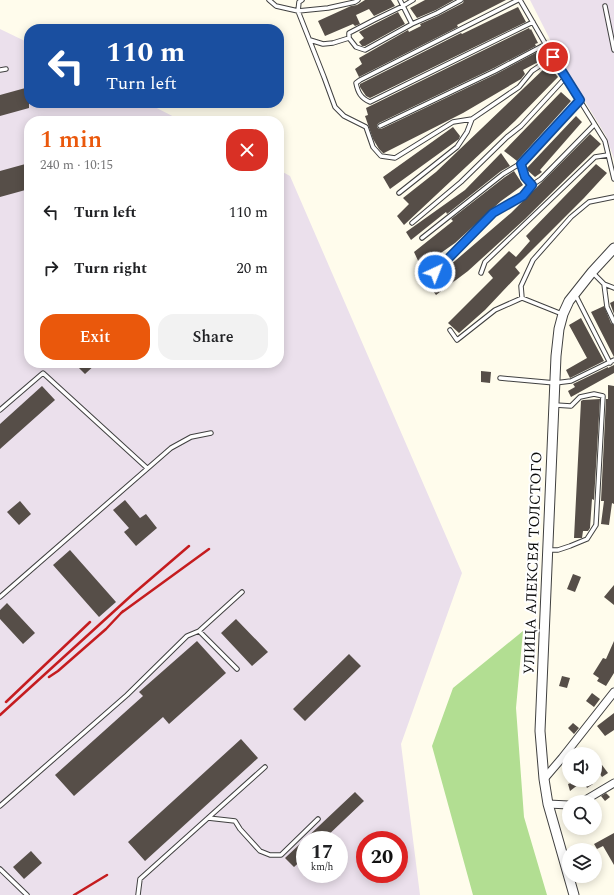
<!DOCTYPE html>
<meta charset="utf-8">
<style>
body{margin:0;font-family:Spectral,serif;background:#f2f2f2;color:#202124;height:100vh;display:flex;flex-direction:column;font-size:15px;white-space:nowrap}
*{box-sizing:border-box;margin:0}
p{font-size:13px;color:#757577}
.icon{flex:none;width:22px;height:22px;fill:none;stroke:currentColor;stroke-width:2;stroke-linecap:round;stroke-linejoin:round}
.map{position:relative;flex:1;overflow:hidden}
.details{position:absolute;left:24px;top:116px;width:260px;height:252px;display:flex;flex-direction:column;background:#fff;border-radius:16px;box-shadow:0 2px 10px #0003}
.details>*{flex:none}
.top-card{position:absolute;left:24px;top:24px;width:260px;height:84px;border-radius:16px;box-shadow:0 2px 10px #0003;background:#1a4fa0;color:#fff;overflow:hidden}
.fabs{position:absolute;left:562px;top:747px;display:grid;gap:8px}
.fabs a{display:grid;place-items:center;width:40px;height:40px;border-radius:50%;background:#fff;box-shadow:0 2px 10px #0003;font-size:20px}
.speed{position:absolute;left:296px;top:831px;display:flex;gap:8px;font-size:20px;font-weight:700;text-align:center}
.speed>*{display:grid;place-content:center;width:52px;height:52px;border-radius:50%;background:#fff;box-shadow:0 2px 10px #0003;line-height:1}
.speed small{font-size:10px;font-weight:400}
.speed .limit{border:6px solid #d22;background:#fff;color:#111}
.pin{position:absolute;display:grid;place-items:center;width:34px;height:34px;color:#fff;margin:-17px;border:2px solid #fff;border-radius:50%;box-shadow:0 1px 4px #0007}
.me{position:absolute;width:44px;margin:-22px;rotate:43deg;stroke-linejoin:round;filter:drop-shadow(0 0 3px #0008)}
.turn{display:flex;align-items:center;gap:14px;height:84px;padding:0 16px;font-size:18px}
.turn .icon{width:52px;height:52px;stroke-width:2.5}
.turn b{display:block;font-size:28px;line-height:34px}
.round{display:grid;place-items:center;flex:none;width:42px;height:42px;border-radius:16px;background:#f2f2f2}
.overview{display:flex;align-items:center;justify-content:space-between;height:68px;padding:0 16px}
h1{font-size:24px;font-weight:600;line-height:30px;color:#ea580c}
.button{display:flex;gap:8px;margin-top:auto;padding:8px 16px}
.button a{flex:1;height:46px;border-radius:16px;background:#ea580c;color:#fff;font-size:16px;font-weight:600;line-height:46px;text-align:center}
.button a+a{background:#f2f2f2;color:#202124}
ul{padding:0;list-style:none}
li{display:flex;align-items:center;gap:12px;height:56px;padding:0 16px}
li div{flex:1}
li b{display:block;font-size:15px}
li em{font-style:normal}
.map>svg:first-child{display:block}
</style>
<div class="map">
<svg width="614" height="895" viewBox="0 0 614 895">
<rect width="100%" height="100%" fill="#fffcec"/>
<path fill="#ebe0ec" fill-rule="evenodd" d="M530,0H614V159L606,136L564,67Z
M0,29L29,43V103H147L182,121H29V363H279V170L290,176L462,573L401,744L420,895H0ZM305,840H339V874H305ZM365,840H399V874H365Z"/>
<path fill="#b2de92" d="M523,631L516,708L524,817L547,895H473L432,746L453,688Z"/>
<path fill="#564e48" d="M365,0H391L395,6L374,16L369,9L356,15L360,24L355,26L353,24L325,36L318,21L351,6L357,5Z
M425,0H454L436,10L417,18L410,8Z
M464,0H506L457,25L458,27L359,77L355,69L362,64L359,58L408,30L409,32L421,26L420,24L438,16L463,3Z
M518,7L526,22L370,98L366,96L360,87V84L362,83L461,33L462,34Z
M398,12L405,24L365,46H362L359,42L364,38L359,32Z
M529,28L530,30L531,29L538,43L535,44L536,46L494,68L379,123L377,125V127L379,129H381L496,74L539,51L544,59L523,70L525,74L521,79L463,113L384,153H383L379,149L373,139L365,116L368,115L366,108Z
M548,65L558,77L515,121L404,225L397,216L409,204L403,198L436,172Z
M29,87V108L0,116V95Z
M561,92L571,101L517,161L504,151Z
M576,116L582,122L540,170L542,172L535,177L526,169Z
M453,127L460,136L459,139L390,189L383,177Z
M590,134L601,144L525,219L468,271L436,295L428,284L511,213Z
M501,153L510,166L501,171L447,214L446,212L411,240L406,232L465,190Z
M29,163V189L0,197V171Z
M596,164L607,173L584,198L515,267L520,273L485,310L459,333L448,323L493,278L488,272L509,251L516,257L530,241L526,236Z
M514,171L523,185L501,201L455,243L421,267L414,252L453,221L451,219L505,177Z
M614,301V314L610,303Z
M604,306L611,323L614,325V357L591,312Z
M581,318L604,361L570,378L566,370L587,358L569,325Z
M74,363H97L85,374Z
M614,365V373L571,397L568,391L575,387L573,384L608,367V368Z
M481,371L491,372L490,383L481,382Z
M608,385L614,386V504L612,503L609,525L601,524L604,501H601L606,399H608Z
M42,386L55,400L0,449V424Z
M600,399L594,500L592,499L590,528L588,531H583L582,538H574L581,401L583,400Z
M125,500L140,518L146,514L157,528L136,546L124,532L129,528L113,510Z
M20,501L31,514L19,525L7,512Z
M70,550L116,602L99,617L53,565Z
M573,574L581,577L575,592L567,589Z
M614,585V605L604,597Z
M7,603L35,633L23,644L0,619V610Z
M236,619L268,652L252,666L221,633Z
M197,641L226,673L169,724L163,717L74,796L55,775L143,696L139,692Z
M614,641V673L606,686L597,681L599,678L593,674L603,658L606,659Z
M349,654L361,666L305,721L293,709Z
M562,676L570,678L567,688L559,686Z
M592,693L600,699L594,707L586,701Z
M614,713V730L605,736L597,726Z
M573,723L579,728L574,734L568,728Z
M241,739L258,758L145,861L128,842Z
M602,765L608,773L602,777L596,768Z
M579,780H590L593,784L587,788L583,781L570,791L568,784Z
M355,792L364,801L323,840H305V857L294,867L285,858Z
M606,793L610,797L605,801L601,796Z
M614,833V865L603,846L597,849L594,844Z
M31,851L42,863L24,879L13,867Z"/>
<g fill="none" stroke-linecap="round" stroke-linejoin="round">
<defs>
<path id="service" d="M269,0L276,6L298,11L328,8L355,2L358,0
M302,0L299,2L298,11L324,77L335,107L344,116L366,127L373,147L381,156L395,158L453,122L472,119
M400,0L412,24L437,13L461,0
M518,0L360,80L356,83C358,93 361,98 370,102L533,22
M520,0L553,57L605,141L614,179
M605,6L614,50
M412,24L365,50L356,47L349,38V33L374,20L403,6L413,0
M310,40L323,44L333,43L349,38
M0,70L6,69
M380,126L495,71L546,44
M532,185L525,177L521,163L580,101
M399,193L457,147L467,132L472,119L519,87L532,71L553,57
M412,223L461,182L507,137L521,126L566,77
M422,238L503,174L521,163
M435,272L493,213L523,196L532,185L541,179L594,125
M592,272L604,284L607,307L614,322
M481,273L485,262L595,157L608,155
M604,284L614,288
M575,294L610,363
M522,298L521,286L533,260L571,217L589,202L614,197
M450,330L457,340L495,310L522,298L562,314
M500,378L555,383L571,381L614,360
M0,410L43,373L147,468
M548,550H558L570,546L587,539L596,525L603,396L594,394L580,397L571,406L555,405
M0,597L171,448L191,437L211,433
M199,631L242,592
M0,806L127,695L187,636L199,631L237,669
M208,818L265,767
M0,869L27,895
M138,895L140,879L208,818L235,821L240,829L260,851L270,855H281L318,819"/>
<path id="minor" d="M544,779L562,758L614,692
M582,802L614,783
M548,804L569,805"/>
<path id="tertiary" d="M574,895L548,804L544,779L540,731L556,356L559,329L563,314L569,301L592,272L614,248"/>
</defs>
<use href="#service" stroke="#404040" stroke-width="5.5"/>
<use href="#minor" stroke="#404040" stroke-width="9"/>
<use href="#tertiary" stroke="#404040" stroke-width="11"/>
<use href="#service" stroke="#fff" stroke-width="3.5"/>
<use href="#minor" stroke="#fff" stroke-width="7"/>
<use href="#tertiary" stroke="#fff" stroke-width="9"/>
<path stroke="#c51c1f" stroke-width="2.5" d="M121,613L209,549
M49,677L58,671L106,629L123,611
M6,702L90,622
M0,715L133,594L189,546
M74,895L107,875"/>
</g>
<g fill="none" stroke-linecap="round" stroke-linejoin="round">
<defs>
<path id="route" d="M435,272L493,213L523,196L532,185L525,177L521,164L580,100L553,57"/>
</defs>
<use href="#route" stroke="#114b97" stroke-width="10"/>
<use href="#route" stroke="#1a73e8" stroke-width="7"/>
</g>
<g text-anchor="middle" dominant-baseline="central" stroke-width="4" stroke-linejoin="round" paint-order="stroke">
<g font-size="15" fill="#0d0d0d" stroke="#fff">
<text transform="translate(533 563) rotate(-88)">УЛИЦА АЛЕКСЕЯ ТОЛСТОГО</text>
</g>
</g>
</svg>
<div class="fabs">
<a><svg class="icon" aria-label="sound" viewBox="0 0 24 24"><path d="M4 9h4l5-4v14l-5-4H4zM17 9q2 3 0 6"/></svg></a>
<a><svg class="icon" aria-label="search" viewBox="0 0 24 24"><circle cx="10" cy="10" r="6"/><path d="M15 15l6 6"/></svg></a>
<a><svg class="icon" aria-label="layers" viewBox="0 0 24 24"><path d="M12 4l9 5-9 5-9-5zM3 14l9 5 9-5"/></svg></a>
</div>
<div class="speed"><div>17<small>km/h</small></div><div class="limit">20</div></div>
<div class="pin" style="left:553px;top:57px;background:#d93025"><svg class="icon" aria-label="arrive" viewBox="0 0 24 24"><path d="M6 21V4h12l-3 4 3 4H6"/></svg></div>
<svg class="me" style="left:435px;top:272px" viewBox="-20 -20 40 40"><circle r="17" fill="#1a73e8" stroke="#fff" stroke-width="3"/><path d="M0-11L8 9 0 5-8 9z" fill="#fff"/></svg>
<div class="top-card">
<div class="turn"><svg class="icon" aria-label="left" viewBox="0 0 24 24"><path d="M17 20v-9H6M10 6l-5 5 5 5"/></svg><div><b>110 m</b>Turn left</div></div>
</div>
<section class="details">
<div class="overview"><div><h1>1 min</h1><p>240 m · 10:15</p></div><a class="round" style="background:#d93025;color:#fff"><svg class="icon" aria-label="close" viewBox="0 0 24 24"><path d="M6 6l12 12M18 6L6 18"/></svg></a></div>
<ul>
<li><svg class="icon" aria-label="left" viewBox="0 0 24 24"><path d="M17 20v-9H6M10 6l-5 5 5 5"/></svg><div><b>Turn left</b></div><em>110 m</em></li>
<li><svg class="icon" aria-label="right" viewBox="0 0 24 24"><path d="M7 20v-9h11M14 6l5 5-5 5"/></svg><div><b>Turn right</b></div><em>20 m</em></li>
</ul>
<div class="button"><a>Exit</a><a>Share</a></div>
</section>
</div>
